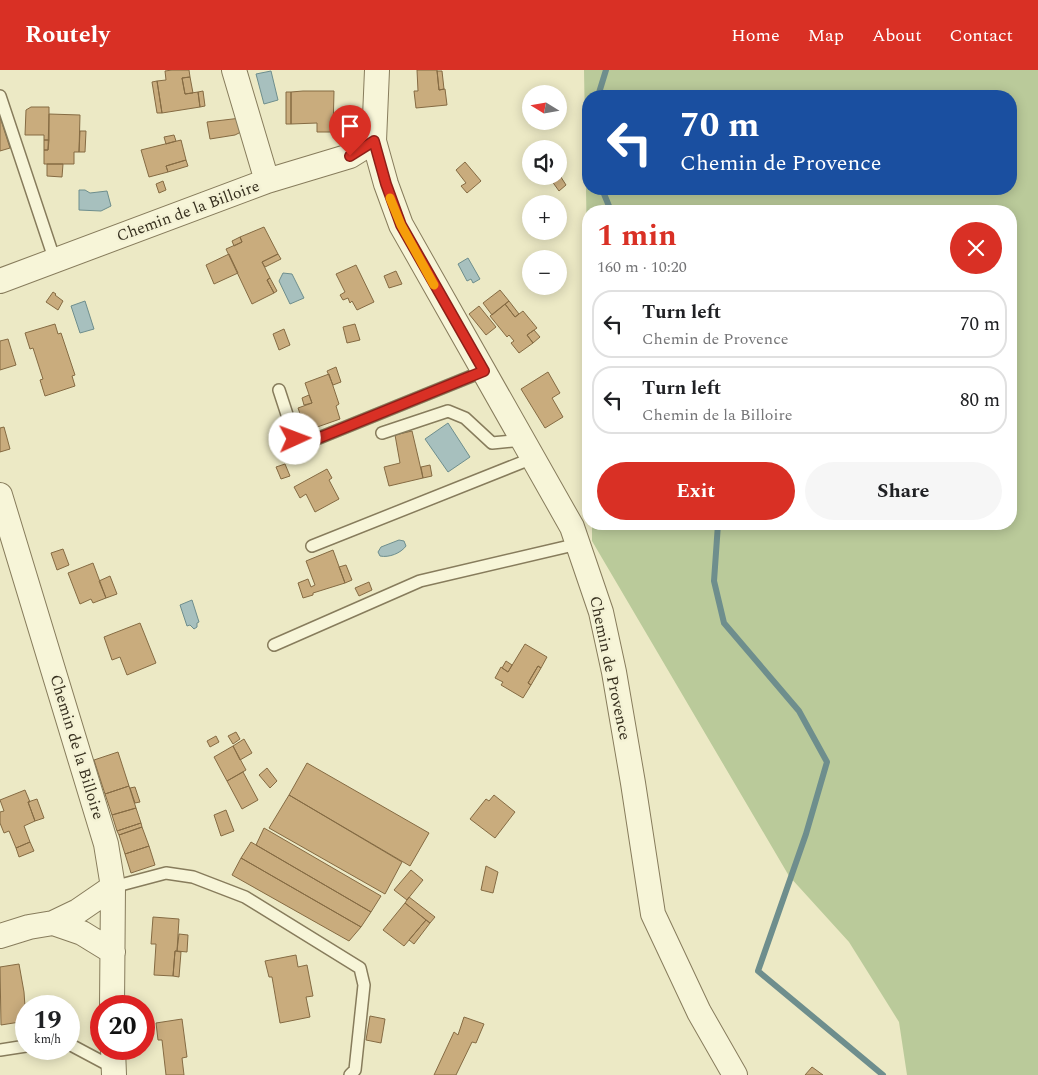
<!DOCTYPE html>
<meta charset="utf-8">
<style>
body{margin:0;font-family:Spectral,serif;background:#f6f6f6;color:#202124;height:100vh;display:flex;flex-direction:column;font-size:19px;white-space:nowrap}
*{box-sizing:border-box;margin:0}
p{font-size:16px;color:#757577}
.icon{flex:none;width:28px;height:28px;fill:none;stroke:currentColor;stroke-width:2;stroke-linecap:round;stroke-linejoin:round}
.map{position:relative;flex:1;overflow:hidden}
.side{position:absolute;left:582px;top:135px;width:435px;height:325px;display:flex;flex-direction:column;background:#fff;border-radius:20px;box-shadow:0 2px 12px #0003}
.side>*{flex:none}
.guide{position:absolute;left:582px;top:20px;width:435px;height:105px;border-radius:20px;box-shadow:0 2px 12px #0003;background:#1a4fa0;color:#fff;overflow:hidden}
.needle{width:32px;rotate:281deg}
.fabs{position:absolute;left:522px;top:15px;display:grid;gap:10px}
.fabs a{display:grid;place-items:center;width:45px;height:45px;border-radius:50%;background:#fff;box-shadow:0 2px 12px #0003;font-size:25px}
.speed{position:absolute;left:15px;top:925px;display:flex;gap:10px;font-size:25px;font-weight:700;text-align:center}
.speed>*{display:grid;place-content:center;width:65px;height:65px;border-radius:50%;background:#fff;box-shadow:0 2px 12px #0003;line-height:1}
.speed small{font-size:12px;font-weight:400}
.speed .limit{border:8px solid #d22;background:#fff;color:#111}
.pin{position:absolute;display:grid;place-items:center;width:42px;height:42px;color:#fff;margin:-51px -21px;border-radius:50% 50% 50% 0;rotate:-45deg;box-shadow:0 0 5px #0007}
.pin .icon{rotate:45deg}
.me{position:absolute;width:55px;margin:-28px;rotate:88deg;stroke-linejoin:round;filter:drop-shadow(0 0 4px #0008)}
.turn{display:flex;align-items:center;gap:18px;height:105px;padding:0 15px;font-size:22px}
.turn .icon{width:65px;height:65px;stroke-width:2.5}
.turn b{display:block;font-size:35px;line-height:42px}
.round{display:grid;place-items:center;flex:none;width:52px;height:52px;border-radius:26px;background:#f6f6f6}
.overview{display:flex;align-items:center;justify-content:space-between;height:85px;padding:0 15px}
h1{font-size:30px;font-weight:700;line-height:38px;color:#d93025}
.button{display:flex;gap:10px;margin-top:auto;padding:10px 15px}
.button a{flex:1;height:58px;border-radius:30px;background:#d93025;color:#fff;font-size:20px;font-weight:700;line-height:58px;text-align:center}
.button a+a{background:#f6f6f6;color:#202124}
ul{padding:0;list-style:none}
li{display:flex;align-items:center;gap:15px;height:68px;margin:0 10px 8px;padding:0 5px;border:2px solid #e0e0e0;border-radius:20px}
li div{flex:1}
li b{display:block;font-size:19px}
li em{font-style:normal}
header{display:flex;align-items:center;gap:30px;box-sizing:border-box;height:70px;padding:0 25px;background:#d93025;color:#fff}
header strong{font-size:24px}
nav{display:flex;gap:28px;margin-inline-start:auto;font-size:18px}
.map>svg:first-child{display:block}
</style>
<header>
<strong>Routely</strong>
<nav><a>Home</a><a>Map</a><a>About</a><a>Contact</a></nav>
</header>
<div class="map">
<svg width="1038" height="1005" viewBox="0 0 1038 1005">
<rect width="100%" height="100%" fill="#ece9c5"/>
<path fill="#baca9a" fill-rule="evenodd" d="M584,0H1038V1005H907L899,952L849,872L789,806L592,471V454H1011V141H589V295ZM589,26H1011V119H589Z"/>
<path fill="#a7c0be" stroke="#6e8e8d" d="M271,1L278,30L264,34L256,4Z
M79,120H85L90,123L107,121L111,136L101,141L79,140Z
M468,188L480,209L473,213L471,209L467,211L458,194Z
M283,203L292,204L304,228L290,234L279,211Z
M85,231L94,259L80,263L71,236Z
M448,353L470,387L448,402L425,369Z
M399,470L404,471L406,476C401,483 389,488 380,486L378,482L381,477Z
M192,530L199,552L197,553V557L194,559L190,555L187,556L180,535Z"/>
<g fill="none" stroke-linecap="round" stroke-linejoin="round">
<path stroke="#6e8e8d" stroke-width="6" d="M598,26L606,0
M602,119L611,141
M718,454L714,511L724,553L799,641L827,692L806,764L758,901L883,1005"/>
</g>
<path fill="#c9ac7d" stroke="#856b43" d="M172,0H189L190,7L182,8L185,24L198,22L200,37L162,43L157,11L166,10L165,1Z
M417,0H437L439,20L445,19L447,35L416,38L414,21H418Z
M437,1H442L444,19L439,20Z
M190,7L193,23L185,24L182,8Z
M157,11L162,43H157L152,12Z
M203,21L205,36L200,37L198,22Z
M303,21H334L333,62H317V53L291,54V22Z
M286,22H291V54H286Z
M31,37H49V70H44V65H25L26,40Z
M49,44L80,45L79,82H74V94H44V80H48Z
M0,47L10,78L0,81Z
M241,48L245,60L235,65L210,69L207,52Z
M80,61H86L85,82H79Z
M174,65L176,71L166,74L164,67Z
M44,70H49L48,80H44Z
M181,70L186,90L166,96L168,102L149,107L141,80Z
M186,90L188,96L168,102L166,96Z
M465,92L481,111L467,123L461,116L466,113L456,100Z
M47,94H63L62,107L47,106Z
M559,104L566,115L559,121L549,107L559,106Z
M163,111L166,120L159,123L156,114Z
M264,157L278,184L262,192L270,208L267,210L274,223L252,234L226,179L242,172L240,167Z
M240,167L242,172L234,176L232,171Z
M229,184L238,203L214,214L206,195Z
M278,184L281,189L265,197L262,192Z
M356,195L374,232L357,240L352,231L350,233L348,228L343,230L340,225L345,222L336,204Z
M396,201L402,214L389,218L384,206Z
M270,208L277,221L274,223L267,210Z
M500,220L509,231L492,245L483,233Z
M53,222L56,224L55,225L63,231L58,240L46,232Z
M509,231L519,244L515,247L505,234Z
M505,234L515,247L523,241L537,258L527,265L533,273L519,283L511,273L514,271L509,265L507,267L490,246Z
M479,236L496,257L486,265L469,244Z
M55,254L58,264L61,263L75,305L72,306L75,316L45,326L40,310L43,309L33,278L30,279L25,263Z
M355,254L360,270L347,273L343,257Z
M284,259L290,275L279,280L273,264Z
M534,260L540,267L533,273L527,265Z
M8,269L16,295L0,300V271Z
M336,297L341,312L333,315L327,301Z
M548,302L560,323L552,328L563,347L545,358L521,319Z
M329,304L339,334L336,336L340,349L306,361L298,338L312,333L305,313Z
M309,325L312,333L304,335L302,328Z
M4,357L10,379L0,382V358Z
M412,361L423,408L389,416L384,397L400,393L395,365Z
M285,394L290,406L281,409L276,397Z
M430,395L432,406L423,408L421,397Z
M327,399L332,408L329,410L339,429L315,442L306,424L300,428L294,417Z
M63,479L69,495L57,500L51,483Z
M333,480L345,513L313,523V525L303,528L298,513L308,509L311,517L315,515L306,491Z
M93,493L106,528L93,533L91,529L80,534L68,503Z
M346,495L352,510L345,513L339,497Z
M110,506L117,524L106,528L99,511Z
M369,512L372,520L359,526L355,518Z
M140,553L156,593L127,605L120,587L112,590L104,567Z
M525,574L547,587L541,598L538,596L528,613L531,615L523,628L501,615L503,612L495,608L501,597L508,602Z
M506,591L512,595L508,602L502,598Z
M538,596L541,598L531,615L528,613Z
M236,662L240,669L233,674L228,666Z
M216,666L219,672L210,677L207,671Z
M244,669L252,683L240,690L233,676Z
M233,676L246,700L227,711L214,687Z
M118,682L129,716L105,724L94,690Z
M307,693L429,763L410,796L289,725Z
M267,698L277,711L270,718L259,705Z
M243,702L258,730L242,739L227,711Z
M129,716L136,738L112,745L105,724Z
M135,717L140,732L135,733L130,718Z
M25,720L30,732H28L35,751L24,756L30,772L16,778L9,761L4,763L0,753V742L4,741L0,730Z
M289,725L402,792L385,824L269,758Z
M494,725L515,742L495,768L470,749L486,729L489,731Z
M37,729L44,748L35,751L28,732Z
M136,738L141,753L117,761L112,745Z
M226,740L234,761L221,766L214,745Z
M141,753L142,757L119,765L117,761Z
M142,757L149,776L125,784L119,765Z
M264,758L381,826L371,842L256,775Z
M30,772L34,781L19,787L16,778Z
M251,772L256,775L371,842L361,857L241,788Z
M149,776L155,795L131,803L125,784Z
M241,788L361,857L349,871L232,805Z
M486,796L498,802L493,823L481,820Z
M411,800L423,810L407,830L394,820Z
M409,827L435,847L430,853L405,833Z
M405,833L426,850L404,876L383,860Z
M153,847L179,849L177,881H175L173,906L154,905L156,874H151Z
M426,850L430,853L414,874L409,870Z
M179,864L188,865L187,882L177,881Z
M175,881L181,882L179,907L173,906Z
M296,885L298,897L307,895L313,926L306,927L310,947L280,953L272,907H269L265,891Z
M19,894L24,922L26,951L1,955L0,897Z
M370,946L385,949L381,973L366,970Z
M464,947L484,954L476,973L472,972L456,1005H434L454,962L458,965Z
M182,949L187,987L182,988L184,1005H166L162,970H158L156,953Z
M812,997L823,1005H805Z"/>
<g fill="none" stroke-linecap="round" stroke-linejoin="round">
<defs>
<path id="lane" d="M0,26L55,191
M279,320L295,369L304,374L484,301
M382,363L448,341L465,348L492,373L522,370
M312,476L533,388
M274,575L420,511L578,474
M113,817L166,803L193,807L245,827L360,898L364,915L355,1000L350,1005
M69,974L114,998
M0,980L26,976"/>
<path id="street" d="M234,0L267,111
M377,0L374,71L386,114L401,155L572,457L601,542L614,602L633,713L653,844L699,942L735,1005
M0,211L267,111L350,86L374,71
M0,425L106,774L113,817L112,936
M53,853L82,863L113,882
M0,866L29,857L53,853L78,841L113,817
M113,979L114,1005"/>
</defs>
<use href="#lane" stroke="#877c5c" stroke-width="14"/>
<use href="#street" stroke="#877c5c" stroke-width="26"/>
<use href="#lane" stroke="#f7f5d8" stroke-width="11"/>
<use href="#street" stroke="#f7f5d8" stroke-width="24"/>
</g>
<g fill="none" stroke-linecap="round" stroke-linejoin="round">
<defs>
<path id="route" d="M295,369L304,374L484,301L401,155L386,114L374,71L350,86"/>
</defs>
<use href="#route" stroke="#8d1f18" stroke-width="12"/>
<use href="#route" stroke="#d93025" stroke-width="9"/>
<path stroke="#f59e0b" stroke-width="9" d="M390,128L401,155L434,215"/>
</g>
<g text-anchor="middle" dominant-baseline="central" stroke-width="5" stroke-linejoin="round" paint-order="stroke">
<g font-size="16" fill="#37301f" stroke="#f4f2d5">
<text transform="translate(188 141) rotate(-20)">Chemin de la Billoire</text>
<text transform="translate(610 598) rotate(78)">Chemin de Provence</text>
<text transform="translate(77 677) rotate(73)">Chemin de la Billoire</text>
</g>
</g>
</svg>
<div class="fabs">
<a><svg class="needle" viewBox="-14 -14 28 28"><path d="M0-13l5 13h-10z" fill="#e53935"/><path d="M0 13l5-13h-10z" fill="#757577"/></svg></a>
<a><svg class="icon" aria-label="sound" viewBox="0 0 24 24"><path d="M4 9h4l5-4v14l-5-4H4zM17 9q2 3 0 6"/></svg></a>
<a>+</a>
<a>−</a>
</div>
<div class="speed"><div>19<small>km/h</small></div><div class="limit">20</div></div>
<div class="pin" style="left:350px;top:86px;background:#d93025"><svg class="icon" aria-label="arrive" viewBox="0 0 24 24"><path d="M6 21V4h12l-3 4 3 4H6"/></svg></div>
<svg class="me" style="left:295px;top:369px" viewBox="-20 -20 40 40"><circle r="19" fill="#fff"/><path d="M0-13L10 11 0 6-10 11z" fill="#d93025"/></svg>
<div class="guide">
<div class="turn"><svg class="icon" aria-label="left" viewBox="0 0 24 24"><path d="M17 20v-9H6M10 6l-5 5 5 5"/></svg><div><b>70 m</b>Chemin de Provence</div></div>
</div>
<section class="side">
<div class="overview"><div><h1>1 min</h1><p>160 m · 10:20</p></div><a class="round" style="background:#d93025;color:#fff"><svg class="icon" aria-label="close" viewBox="0 0 24 24"><path d="M6 6l12 12M18 6L6 18"/></svg></a></div>
<ul>
<li><svg class="icon" aria-label="left" viewBox="0 0 24 24"><path d="M17 20v-9H6M10 6l-5 5 5 5"/></svg><div><b>Turn left</b><p>Chemin de Provence</p></div><em>70 m</em></li>
<li><svg class="icon" aria-label="left" viewBox="0 0 24 24"><path d="M17 20v-9H6M10 6l-5 5 5 5"/></svg><div><b>Turn left</b><p>Chemin de la Billoire</p></div><em>80 m</em></li>
</ul>
<div class="button"><a>Exit</a><a>Share</a></div>
</section>
</div>
